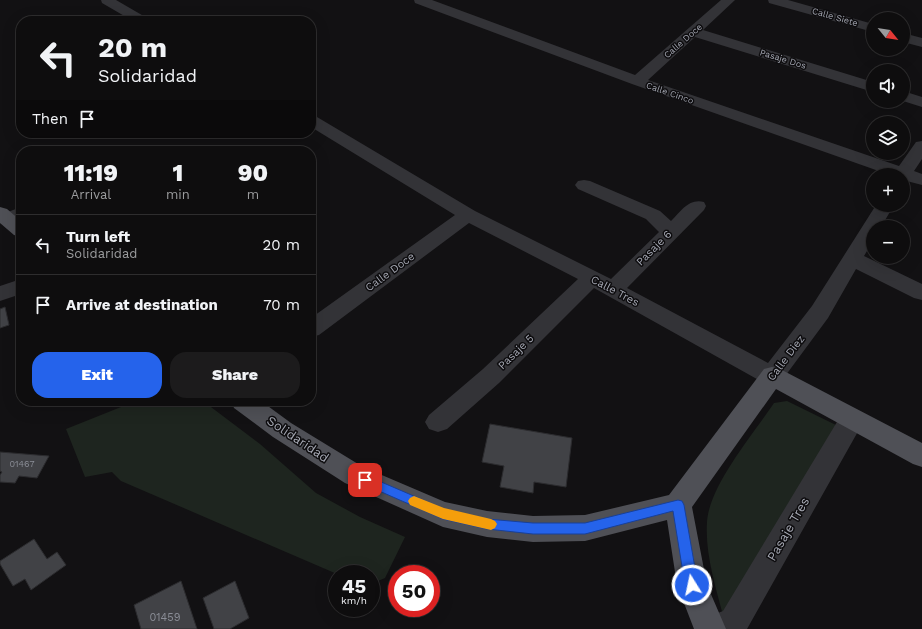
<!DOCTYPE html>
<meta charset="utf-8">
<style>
body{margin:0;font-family:"Work Sans",sans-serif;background:#1c1b1c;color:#f1f3f6;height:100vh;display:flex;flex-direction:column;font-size:15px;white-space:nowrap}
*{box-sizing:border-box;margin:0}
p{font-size:13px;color:#9b9c9e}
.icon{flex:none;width:22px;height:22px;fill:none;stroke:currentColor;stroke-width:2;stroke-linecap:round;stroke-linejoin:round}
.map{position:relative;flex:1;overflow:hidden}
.panel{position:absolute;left:16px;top:146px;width:300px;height:260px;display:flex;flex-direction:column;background:#0e0d0e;border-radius:16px;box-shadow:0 4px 16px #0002,0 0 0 1px #2e2d2e}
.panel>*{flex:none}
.top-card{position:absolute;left:16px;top:16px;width:300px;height:122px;border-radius:16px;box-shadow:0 4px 16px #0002,0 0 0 1px #2e2d2e;background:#0e0d0e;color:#f1f3f6;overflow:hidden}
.needle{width:26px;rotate:120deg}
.controls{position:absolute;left:866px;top:12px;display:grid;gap:8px}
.controls a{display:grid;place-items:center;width:44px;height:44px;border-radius:50%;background:#0e0d0e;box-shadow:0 4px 16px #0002,0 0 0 1px #2e2d2e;font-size:20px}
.speed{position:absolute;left:328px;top:565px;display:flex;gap:8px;font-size:20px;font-weight:700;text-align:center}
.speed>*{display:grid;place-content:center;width:52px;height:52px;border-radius:50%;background:#0e0d0e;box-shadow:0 4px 16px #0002,0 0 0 1px #2e2d2e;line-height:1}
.speed small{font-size:10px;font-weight:400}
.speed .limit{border:6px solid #d22;background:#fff;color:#111}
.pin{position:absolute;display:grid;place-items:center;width:34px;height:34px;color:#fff;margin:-17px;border-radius:8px;box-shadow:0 2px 6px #0006}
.me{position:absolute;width:44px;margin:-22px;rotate:350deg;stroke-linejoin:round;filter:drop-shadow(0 0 3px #0008)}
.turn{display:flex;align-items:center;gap:14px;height:84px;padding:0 16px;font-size:18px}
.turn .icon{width:52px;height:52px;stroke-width:2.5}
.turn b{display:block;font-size:28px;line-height:34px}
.then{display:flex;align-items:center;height:38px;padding:0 16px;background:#0003;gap:8px;font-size:15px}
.eta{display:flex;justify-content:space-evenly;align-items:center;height:68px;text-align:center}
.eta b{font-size:24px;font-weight:800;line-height:28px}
.button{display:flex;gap:8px;margin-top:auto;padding:8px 16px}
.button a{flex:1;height:46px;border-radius:16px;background:#2563eb;color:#fff;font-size:16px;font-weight:800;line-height:46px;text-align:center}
.button a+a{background:#1c1b1c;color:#f1f3f6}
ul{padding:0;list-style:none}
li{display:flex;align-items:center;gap:12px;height:60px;padding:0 16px;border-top:1px solid #2e2d2e}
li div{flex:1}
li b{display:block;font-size:15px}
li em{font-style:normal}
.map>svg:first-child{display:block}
</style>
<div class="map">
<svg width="922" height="629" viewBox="0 0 922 629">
<rect width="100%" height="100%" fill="#121113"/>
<path fill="#1e251f" d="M136,401H203L260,444L316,493L360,517L405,537L385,578L371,584V574H337L121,481L112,472L85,477L66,429Z
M787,401L838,426L723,615C715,585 705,553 707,522C709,486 754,433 774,403Z"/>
<path fill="#414246" stroke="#2c2c2f" d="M5,307L9,325L0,328V309Z
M490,424L572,438L566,487L534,482L533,493L500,487L504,466L482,462Z
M0,452L49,456L37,478L19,476L15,483L0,482V475L2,472L0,471Z
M34,539L47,559L57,552L66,565L31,590L25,579L13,586L0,564V561Z
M181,581L197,629H141L134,605Z
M235,581L249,618L230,629H214L203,598Z"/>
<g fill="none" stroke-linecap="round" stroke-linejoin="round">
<path fill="#333337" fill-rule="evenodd" d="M101,0H116L147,18L149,21H133L102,3Z
M414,0H432L635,75L721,0H735L703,30L873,82V92L695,37L648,80L899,166L916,142L922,141V159L914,171L922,174V185L903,180V175H890L632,84L415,3Z
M768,0H788L873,24V32L769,3Z
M903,33L922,38V47L903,42Z
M903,91L922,97V107L903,101Z
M311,115L317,117L475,211L611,279L659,232L646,219L578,189L575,185L578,181L584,180L590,181L660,211L671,221C681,211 689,198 704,202L706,206L704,210L627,288L768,363L812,306L876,205H894L881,227H873V241L864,256L922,284V300L914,298L856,269L828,318L780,383L772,385L764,383L594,288L499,383L447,429L438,432L429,429L425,422L429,415L483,369L578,279L469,223L319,335L311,337V318L455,215L311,127Z
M21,207V220L7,225L0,223V215Z
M21,279V294L0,301V286Z
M852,409L861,412L865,419L747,629H700L705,618L723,611L843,412Z"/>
<path fill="#4f5056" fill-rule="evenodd" d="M0,207L7,209L21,221V237L14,235L0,223Z
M772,367L780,369L922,443V467L913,464L776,389L692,507L707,585L726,629H694L677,585L667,520L585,541L533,542L487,537L443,527L345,483L273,437L234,408L231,401H261L291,423L363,467L445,502L487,511L533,516L585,515L669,495L764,369Z"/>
</g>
<path fill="#2563eb" stroke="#184099" d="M365,475L444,509L487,519L533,523H585L678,500L682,501L684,505L698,585L696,589L692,591L687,589L685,585L673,511L585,534H533L487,529L443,519L361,483L359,480L361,477Z"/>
<path fill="#f59e0b" d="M414,496L444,508L491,519L495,521L497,524L495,528L491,530L443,519L410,505L408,501L410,498Z"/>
<g text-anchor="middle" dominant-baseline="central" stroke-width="3" stroke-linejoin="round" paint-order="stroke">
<g font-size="9" fill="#a4a7b2" stroke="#0d0c0e">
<text transform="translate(835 17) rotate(16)">Calle Siete</text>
<text transform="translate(683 41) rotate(-41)">Calle Doce</text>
<text transform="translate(783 59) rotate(17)">Pasaje Dos</text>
<text transform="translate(670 93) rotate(19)">Calle Cinco</text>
</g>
<g font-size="9" fill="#8b8e97">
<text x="22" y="464">01467</text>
</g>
<g font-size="11" fill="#a4a7b2" stroke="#0d0c0e">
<text transform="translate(654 248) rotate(-45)">Pasaje 6</text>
<text transform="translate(390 272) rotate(-36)">Calle Doce</text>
<text transform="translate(615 291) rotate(28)">Calle Tres</text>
<text transform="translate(516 352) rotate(-44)">Pasaje 5</text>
<text transform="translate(786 358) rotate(-53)">Calle Diez</text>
</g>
<g font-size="11" fill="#8b8e97">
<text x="165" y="617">01459</text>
</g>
<g font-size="13" fill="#a4a7b2" stroke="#0d0c0e">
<text transform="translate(298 439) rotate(34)">Solidaridad</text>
<text transform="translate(788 529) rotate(-60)">Pasaje Tres</text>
</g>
</g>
</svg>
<div class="controls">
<a><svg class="needle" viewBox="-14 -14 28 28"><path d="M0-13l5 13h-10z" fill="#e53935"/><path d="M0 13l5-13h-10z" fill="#9b9c9e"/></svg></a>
<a><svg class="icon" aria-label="sound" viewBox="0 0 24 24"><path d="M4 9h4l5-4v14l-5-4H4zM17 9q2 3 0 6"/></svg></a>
<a><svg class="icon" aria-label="layers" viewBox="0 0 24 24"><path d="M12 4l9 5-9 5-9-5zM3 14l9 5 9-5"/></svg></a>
<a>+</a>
<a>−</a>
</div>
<div class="speed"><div>45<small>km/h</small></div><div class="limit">50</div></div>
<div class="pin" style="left:365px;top:480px;background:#d93025"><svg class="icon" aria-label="arrive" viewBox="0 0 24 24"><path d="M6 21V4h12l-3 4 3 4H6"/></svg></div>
<svg class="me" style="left:692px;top:585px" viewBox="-20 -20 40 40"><circle r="17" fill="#2563eb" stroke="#fff" stroke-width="3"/><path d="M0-11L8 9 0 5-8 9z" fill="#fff"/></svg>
<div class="top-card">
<div class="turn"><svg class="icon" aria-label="left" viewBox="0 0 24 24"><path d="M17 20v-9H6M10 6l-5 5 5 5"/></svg><div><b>20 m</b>Solidaridad</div></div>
<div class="then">Then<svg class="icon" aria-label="arrive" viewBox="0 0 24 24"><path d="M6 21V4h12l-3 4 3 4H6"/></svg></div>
</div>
<section class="panel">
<div class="eta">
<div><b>11:19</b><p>Arrival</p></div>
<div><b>1</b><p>min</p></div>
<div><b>90</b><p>m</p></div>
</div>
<ul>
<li><svg class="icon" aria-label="left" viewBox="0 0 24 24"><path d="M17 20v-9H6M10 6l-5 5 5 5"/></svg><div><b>Turn left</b><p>Solidaridad</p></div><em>20 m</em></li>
<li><svg class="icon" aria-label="arrive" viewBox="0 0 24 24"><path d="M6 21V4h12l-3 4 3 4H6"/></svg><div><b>Arrive at destination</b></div><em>70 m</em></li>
</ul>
<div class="button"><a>Exit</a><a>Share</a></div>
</section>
</div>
